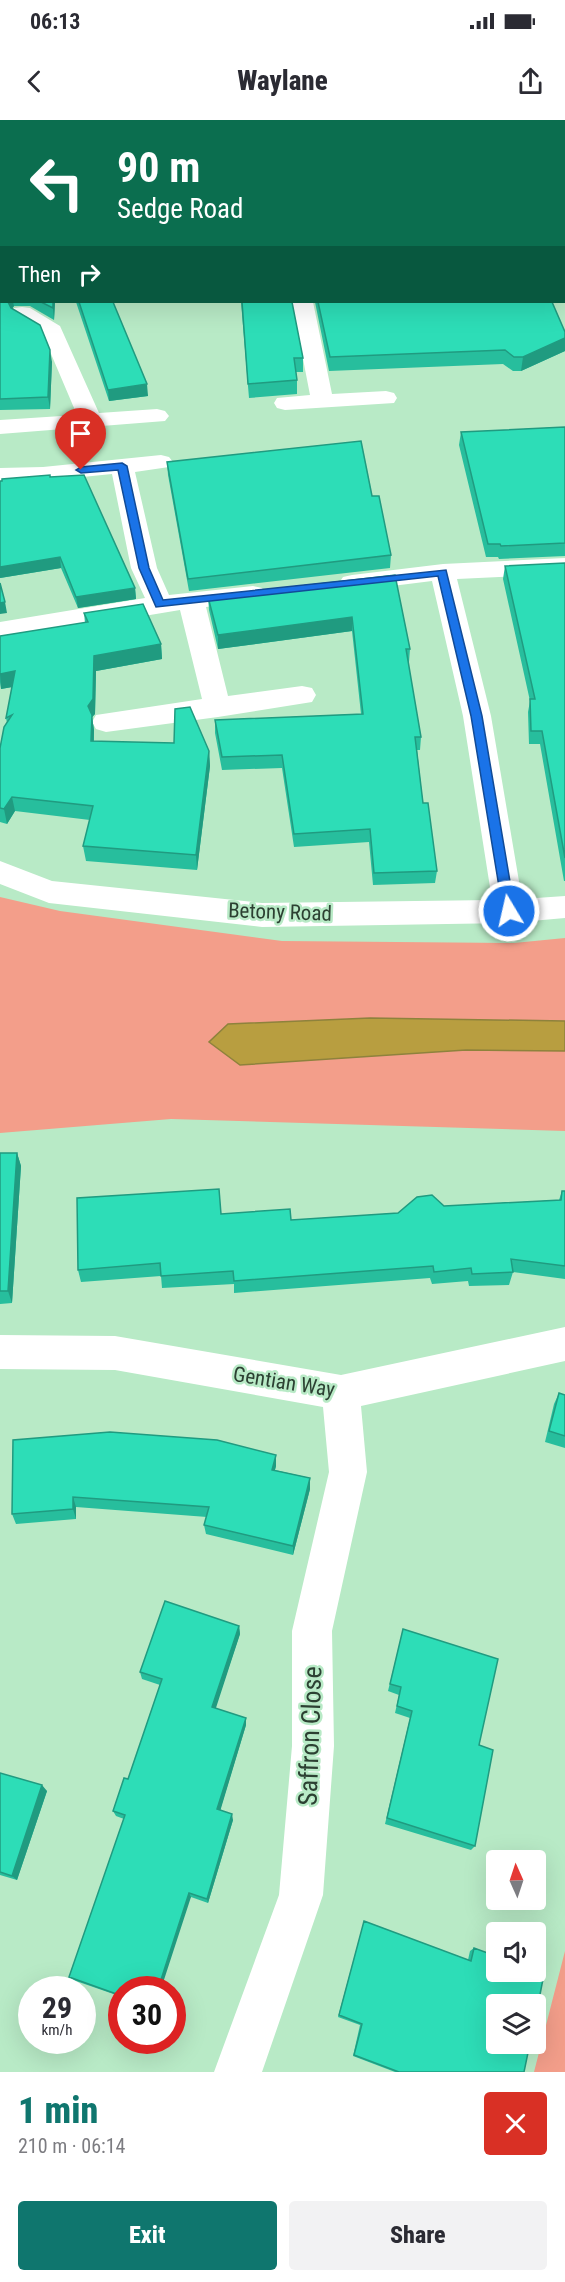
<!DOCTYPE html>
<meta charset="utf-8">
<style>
body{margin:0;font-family:"Roboto Condensed",sans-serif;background:#f2f2f3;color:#2b2b33;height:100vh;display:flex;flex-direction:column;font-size:22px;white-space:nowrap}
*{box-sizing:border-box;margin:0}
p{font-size:20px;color:#7c7c81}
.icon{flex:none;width:33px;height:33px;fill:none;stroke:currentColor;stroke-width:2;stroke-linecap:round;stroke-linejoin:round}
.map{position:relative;height:1952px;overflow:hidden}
.details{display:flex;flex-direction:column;background:#fff;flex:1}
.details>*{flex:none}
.top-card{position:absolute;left:0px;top:0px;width:566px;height:183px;box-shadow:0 6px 24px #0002;background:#0b6e4f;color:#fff;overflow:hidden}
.needle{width:39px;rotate:357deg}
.controls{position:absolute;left:486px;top:1730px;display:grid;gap:12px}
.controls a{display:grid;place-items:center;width:60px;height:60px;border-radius:6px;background:#fff;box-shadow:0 6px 24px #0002;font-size:30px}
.speed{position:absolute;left:18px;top:1856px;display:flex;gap:12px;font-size:30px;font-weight:700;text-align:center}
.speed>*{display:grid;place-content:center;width:78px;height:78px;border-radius:50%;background:#fff;box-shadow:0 6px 24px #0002;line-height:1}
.speed small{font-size:15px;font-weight:400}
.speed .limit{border:9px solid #d22;background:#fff;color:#111}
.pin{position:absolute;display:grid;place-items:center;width:51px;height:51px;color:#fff;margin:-62px -26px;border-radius:50% 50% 50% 0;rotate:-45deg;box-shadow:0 0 6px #0007}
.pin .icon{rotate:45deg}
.me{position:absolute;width:66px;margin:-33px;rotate:351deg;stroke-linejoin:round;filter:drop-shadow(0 0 4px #0008)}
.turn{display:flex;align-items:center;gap:21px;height:126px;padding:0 18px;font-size:27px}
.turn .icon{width:78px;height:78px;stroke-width:2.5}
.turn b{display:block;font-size:42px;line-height:51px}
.then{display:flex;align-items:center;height:57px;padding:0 18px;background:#0003;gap:12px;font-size:22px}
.round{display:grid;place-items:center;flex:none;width:63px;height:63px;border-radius:6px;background:#f2f2f3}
.head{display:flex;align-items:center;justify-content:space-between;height:102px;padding:0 18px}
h1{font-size:36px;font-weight:800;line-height:45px;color:#0f766e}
.primary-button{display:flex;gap:12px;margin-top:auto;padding:12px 18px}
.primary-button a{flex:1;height:69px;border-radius:6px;background:#0f766e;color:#fff;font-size:24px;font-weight:800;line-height:69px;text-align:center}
.primary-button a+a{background:#f2f2f3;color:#2b2b33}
.status{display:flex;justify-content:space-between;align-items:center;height:42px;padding:0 30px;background:#fff;direction:ltr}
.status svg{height:16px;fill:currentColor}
header{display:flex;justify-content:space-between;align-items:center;height:78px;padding:0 18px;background:#fff;font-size:27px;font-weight:800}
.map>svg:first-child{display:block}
</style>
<div class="status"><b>06:13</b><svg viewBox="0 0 49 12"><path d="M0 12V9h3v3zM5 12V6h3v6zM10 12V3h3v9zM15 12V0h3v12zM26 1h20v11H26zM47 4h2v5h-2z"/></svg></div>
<header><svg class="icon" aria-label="back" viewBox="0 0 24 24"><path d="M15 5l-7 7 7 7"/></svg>Waylane<svg class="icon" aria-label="share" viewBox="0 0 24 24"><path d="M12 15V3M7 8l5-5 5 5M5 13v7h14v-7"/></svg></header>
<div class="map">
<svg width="565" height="1952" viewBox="0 0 565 1952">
<rect width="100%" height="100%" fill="#b8eac6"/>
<path fill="#f39e8a" d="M17,0H392L401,1L26,2Z
M0,777L60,791L282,821L514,823L565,818V1011L171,999L0,1013Z
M565,1831V1952H534Z"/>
<path fill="#b89e40" stroke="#8e823c" stroke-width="1.5" d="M370,898L565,901V931L466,930L240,945L209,922L228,904Z"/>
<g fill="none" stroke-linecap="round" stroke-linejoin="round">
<path fill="#fff" fill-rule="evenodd" d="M242,0H261L262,2H243Z
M564,161H565V173H564Z
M292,182H313L332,274L386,271L394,273L397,278L394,283L285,290L277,288L274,283L277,278L310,275Z
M22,187L30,188L60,206L99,293L157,289L165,291L169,296L165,301L0,314V300L77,295L43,215L14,198L11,193L14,188Z
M161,335L169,337L173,342L169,347L135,352L157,448L169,475L253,466L262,468L266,474L262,480L206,487L228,576L302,566L312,568L316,575L312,582L218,597L106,612L96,609L92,602L96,595L202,579L180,490L0,520V502L145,478L131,448L112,354L43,361L0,362V348L43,347Z
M565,438V454L457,459L491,596L522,779L565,776V798L509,803L262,807L49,783L0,764V741L52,761L262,783L492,780L463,596L432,461L352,471L343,469L339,463L343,457L352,455L443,444Z
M565,1207V1241L361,1286L367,1352L332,1511L334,1626L323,1775L262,1952H214L279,1775L292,1626V1511L329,1352L323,1287L115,1250L0,1249V1215L115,1216L341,1255Z"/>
</g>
<path fill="#27be9d" d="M0,101L2,182H55L54,200L30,186H14L12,189L52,242L50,289L0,290Z
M76,182H113L148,276L109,281Z
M241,182H292L303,238V252H296L297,260V274L249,278Z
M315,182H552L565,218V231L521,251H513L503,244L329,251Z
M565,307V436L499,439L498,437H486L459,325L461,312Z
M167,342L372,376L391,435L390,448L189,471L168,355Z
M50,357L135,468L136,479L78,488L61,448L0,458Z
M565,443V761H564L540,624H529L528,592L530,581L503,459L505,446Z
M395,455L410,529L409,542H408L421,617L420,630H417L423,683L437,751L435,763L373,765L369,722L294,727L282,648L222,650L215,613V600L361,594L352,511L218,529L209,490L208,477Z
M84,493L161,524L162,539L96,551L95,594L92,597L94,610V621L209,631L210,646L197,750L86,741L83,726L90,700L15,691L7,704L0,702V628L7,603L6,598L12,567L1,569L0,562V516L85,503Z
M0,1033H17L21,1046L12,1183L0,1184Z
M562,1071H565V1159L513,1152L509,1165L469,1166L468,1161L432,1164L430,1158L234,1173V1164L162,1168L161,1156L81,1162L78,1150L221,1094L291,1100L398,1093L444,1086L559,1080Z
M559,1273L565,1275V1328L545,1322L554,1284Z
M13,1320L276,1335V1346L275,1350L310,1358V1369L293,1435L206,1414L204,1405L207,1397L76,1387V1399L16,1404L12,1394Z
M239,1506L240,1514L215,1588L246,1598V1605L220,1690L233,1700L208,1783L191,1777L122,1869V1877L73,1860L69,1857L124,1699L116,1696L113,1691L128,1659L160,1565L142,1559L140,1552Z
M403,1509L479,1625L475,1726L471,1730L385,1704L410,1598L395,1593L399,1575L388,1571Z
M0,1653L47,1671L17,1760L0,1755Z
M364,1801L468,1840L470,1831L474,1828L524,1952H395L353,1936L360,1905L338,1897Z"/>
<path fill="#209b80" d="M0,85L2,97L0,98Z
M8,182H13L14,186L9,192Z
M53,182H55L54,200L53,188Z
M565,218V231L521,251L523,237Z
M50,230L52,242L50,289L48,277Z
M147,264L148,276L109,281L108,270Z
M60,437L61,448L0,458V447Z
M135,468L136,479L78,488L76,477Z
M5,482L7,493L0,494V483Z
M352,497V511L218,529V515Z
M161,524L162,539L96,551L95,594L92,597L94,610L93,636L88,586L94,536Z
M15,551L18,566L1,569L0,554Z
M209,631L210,646L197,750L196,735Z
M12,677L15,691L7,704L4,689Z
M17,1033L21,1046L12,1183L8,1171Z
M276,1335V1346L272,1360V1350Z
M310,1358V1369L293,1435V1426Z
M73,1377L76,1387V1399L73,1389Z
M239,1506L240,1514L214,1594L212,1587Z
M246,1598V1605L219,1695L217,1689Z
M42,1665L47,1671L17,1760L12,1756Z
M232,1694L233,1700L208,1783L207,1779Z
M189,1773L191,1777L161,1869H158Z"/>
<path fill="#2dddb7" stroke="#209b80" stroke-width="1.5" d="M2,4V86L0,85V5Z
M0,101H2V182H8L11,188L40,205L50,230L48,277L0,279Z
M41,182H53V188Z
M79,182H113L147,264L108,270Z
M242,182H292L303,238H294L297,260L248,264Z
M318,182H552L565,212V218L523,237H514L505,230L330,237Z
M565,307V423L501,426L500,424H488L461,312Z
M361,321L372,376H379L391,435L188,459L167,342Z
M50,355V357L84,355L135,468L76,477L60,437L0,447V361H2V359Z
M565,443V738L542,611H531L530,579H535L505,446Z
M395,455L410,529H406L421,617H415L423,683H428L437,751L374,753L370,709L294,714L282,635L222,637L215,600L363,594L352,497L218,515L208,477Z
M0,463L5,482L0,483Z
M143,484L161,524L94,536L93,579L88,586L92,595L91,621L174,623L175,589L190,587L209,631L196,735L83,726L93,686L12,677L4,689L0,688V628L4,607L12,595L6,598L15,551L0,554V516L88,502L84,493Z
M0,1033H17L8,1171H0Z
M219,1069L221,1094L290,1089L291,1100L398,1093L417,1077L432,1075L444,1086L561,1080L562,1071H565V1146L511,1139L513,1152L472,1154L471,1148L434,1152L433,1146L234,1161L233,1151L161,1156L160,1143L78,1150L77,1078Z
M559,1273L565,1275V1316L549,1311Z
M110,1312L217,1320L276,1335L272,1350L310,1358L293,1426L204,1405L209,1387L73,1377V1389L12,1394L13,1320Z
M165,1481L239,1506L212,1587L246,1598L217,1689L232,1694L207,1779L189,1773L158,1869H122V1876L69,1857L125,1695L113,1691L124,1658L128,1659L162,1559L140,1552Z
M403,1509L498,1539L479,1625L493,1630L475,1726L387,1698L412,1591L397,1586L401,1567L390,1564Z
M0,1653L42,1665L12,1756L0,1752Z
M364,1801L471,1841L474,1828L496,1836V1851H535L544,1854L536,1895V1884H496V1923H530L524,1952H399L354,1935L362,1904L339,1895Z"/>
<path fill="#1a73e8" stroke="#114b97" stroke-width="1.5" d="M122,343L127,346L149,448L163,480L446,450L482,596L515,791L513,795L509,796L503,791L471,596L438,456L156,487L139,448L118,350L81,353L76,350L81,347Z"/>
<g text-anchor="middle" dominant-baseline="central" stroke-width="5" stroke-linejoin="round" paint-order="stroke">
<g font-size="21" fill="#2c4032" stroke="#b8eac6">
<text transform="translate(280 792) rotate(2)">Betony Road</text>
<text transform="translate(284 1262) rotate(9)">Gentian Way</text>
</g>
<g font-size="26" fill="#2c4032" stroke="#b8eac6">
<text transform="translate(310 1616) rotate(-88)">Saffron Close</text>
</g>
</g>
</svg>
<div class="controls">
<a><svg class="needle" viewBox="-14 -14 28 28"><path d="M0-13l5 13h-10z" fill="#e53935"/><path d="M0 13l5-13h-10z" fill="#7c7c81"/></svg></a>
<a><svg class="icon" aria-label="sound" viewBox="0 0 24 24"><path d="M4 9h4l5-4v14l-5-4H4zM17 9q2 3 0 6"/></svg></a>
<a><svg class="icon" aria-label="layers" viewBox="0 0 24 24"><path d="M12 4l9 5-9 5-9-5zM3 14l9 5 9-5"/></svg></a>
</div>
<div class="speed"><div>29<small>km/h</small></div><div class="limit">30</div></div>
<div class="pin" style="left:81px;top:350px;background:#d93025"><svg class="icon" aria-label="arrive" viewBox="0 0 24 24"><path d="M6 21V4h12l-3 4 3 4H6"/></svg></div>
<svg class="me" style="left:509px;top:791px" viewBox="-20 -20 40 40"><circle r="17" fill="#1a73e8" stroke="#fff" stroke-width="3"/><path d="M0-11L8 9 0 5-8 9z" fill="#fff"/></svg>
<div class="top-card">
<div class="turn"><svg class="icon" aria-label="left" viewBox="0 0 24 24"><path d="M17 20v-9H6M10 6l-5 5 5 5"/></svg><div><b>90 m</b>Sedge Road</div></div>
<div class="then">Then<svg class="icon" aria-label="right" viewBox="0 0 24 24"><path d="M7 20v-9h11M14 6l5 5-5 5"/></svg></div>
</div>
</div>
<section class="details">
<div class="head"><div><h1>1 min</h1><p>210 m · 06:14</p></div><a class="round" style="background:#d93025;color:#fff"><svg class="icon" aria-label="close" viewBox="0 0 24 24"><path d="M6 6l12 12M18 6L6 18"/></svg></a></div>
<div class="primary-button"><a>Exit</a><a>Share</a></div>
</section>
